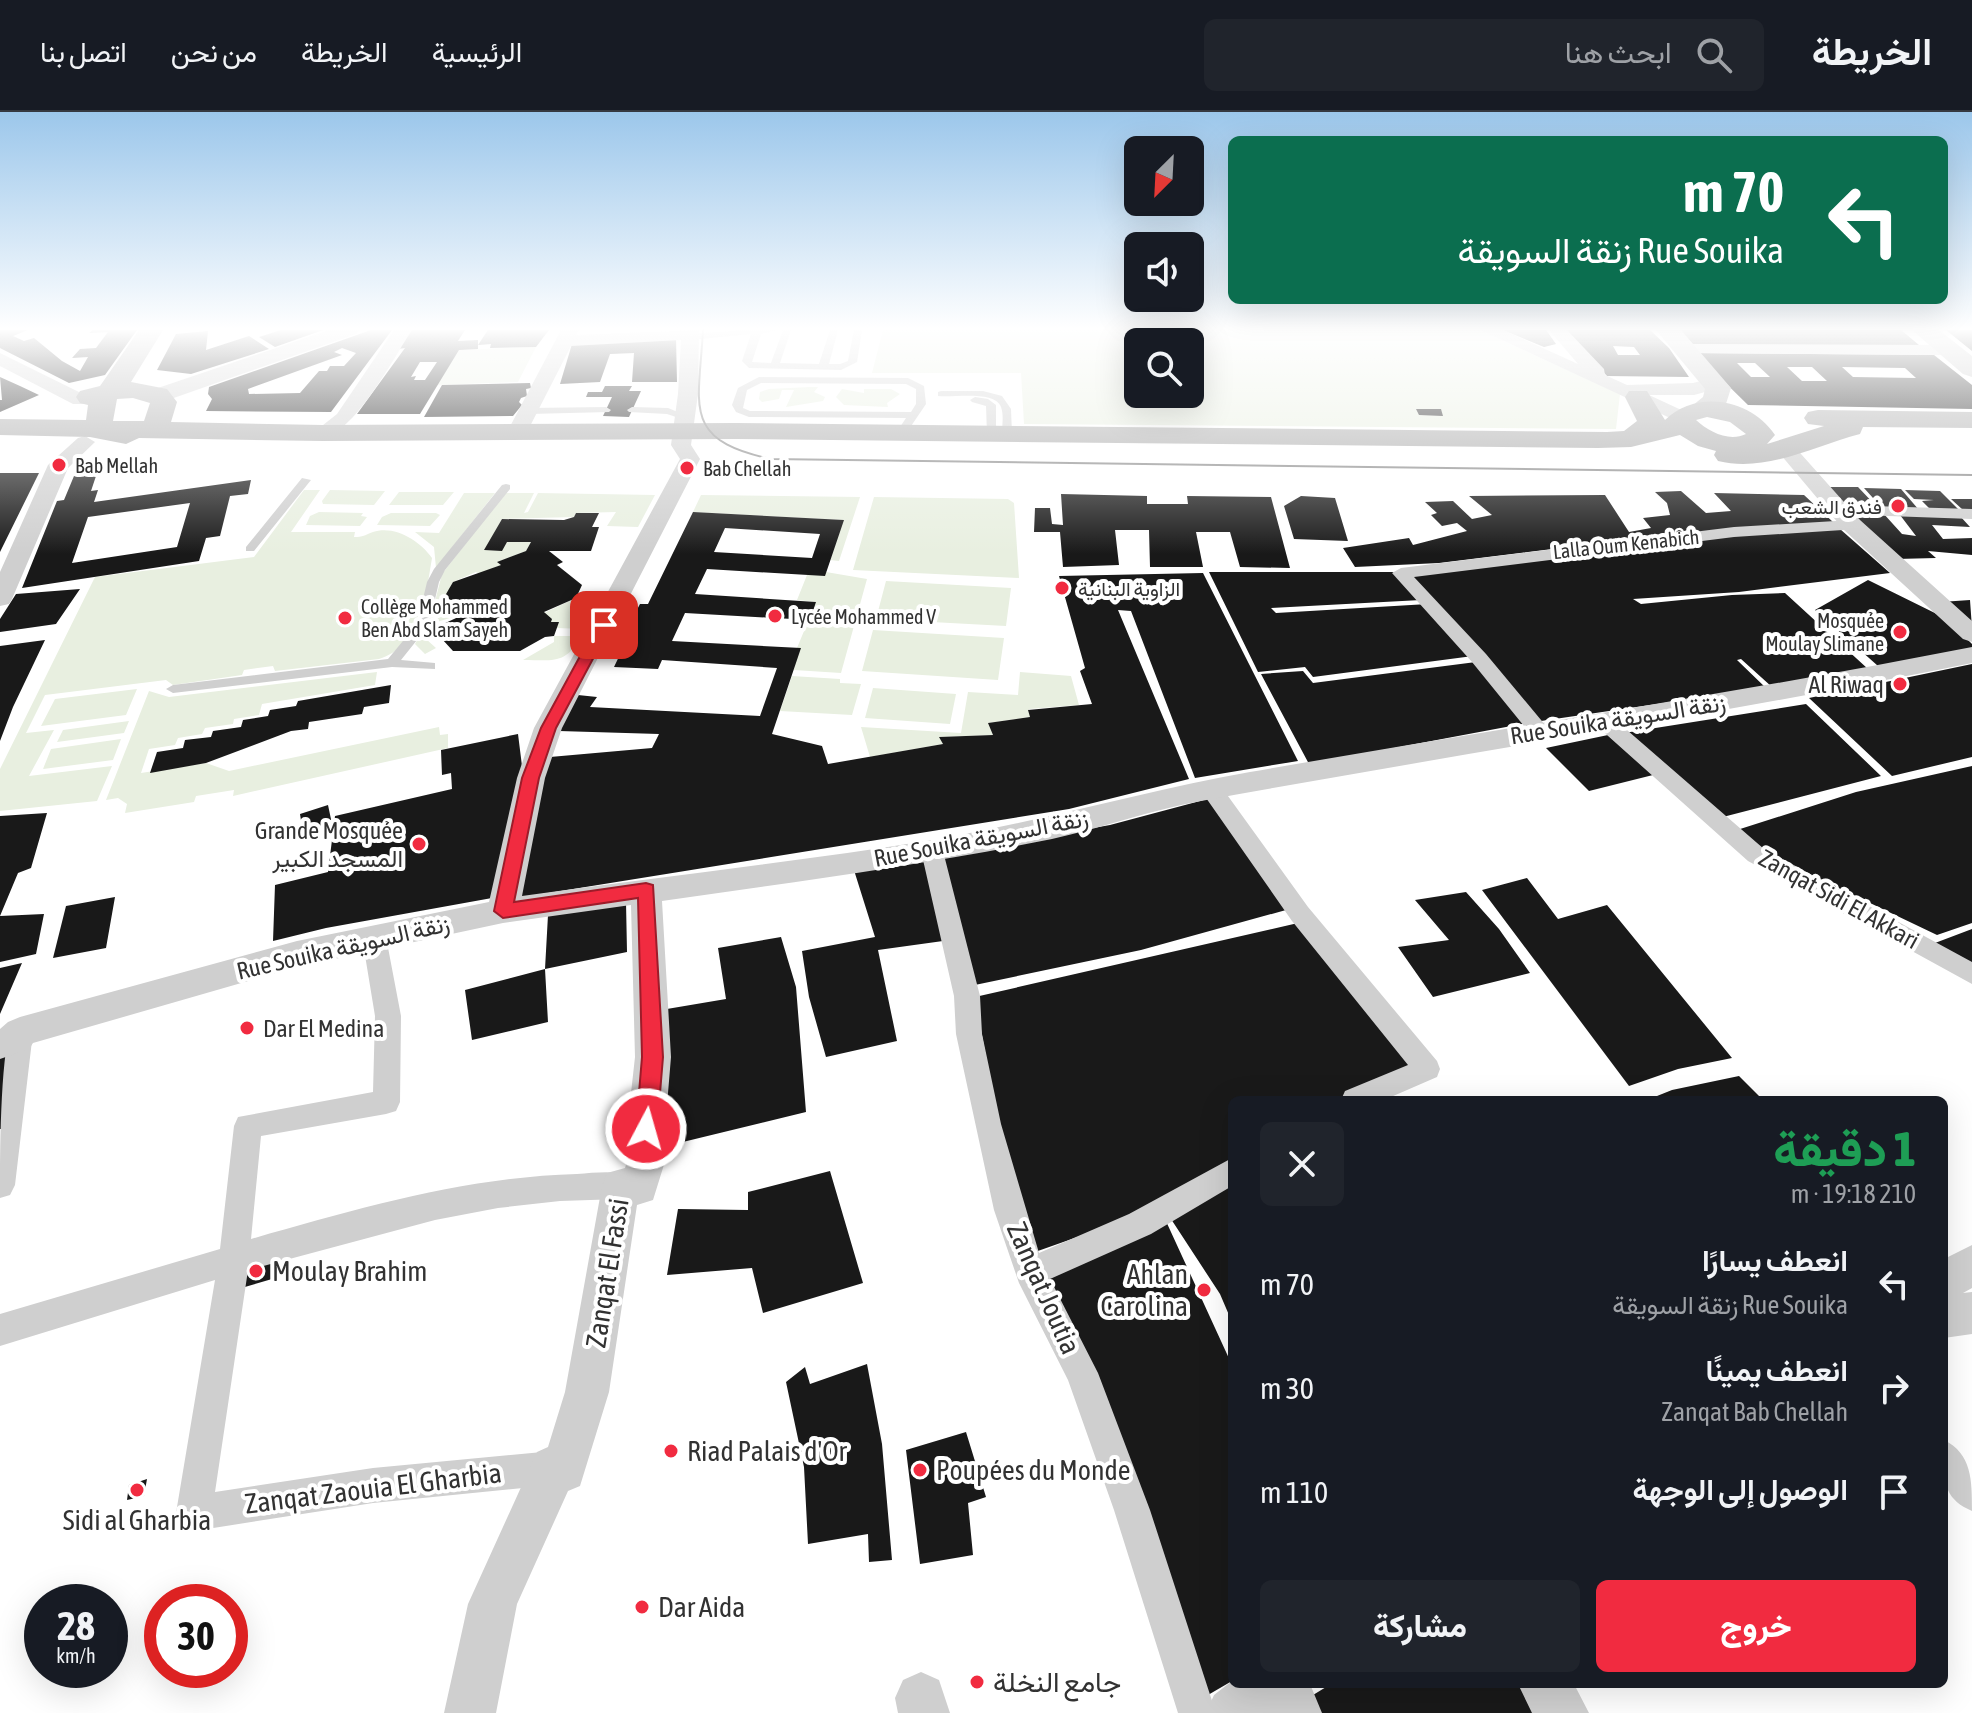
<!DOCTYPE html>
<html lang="ar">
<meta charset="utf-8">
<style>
body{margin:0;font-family:"Asap Condensed",Vazirmatn,sans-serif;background:#20242c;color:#f1f3f6;direction:rtl;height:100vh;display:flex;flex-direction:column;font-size:30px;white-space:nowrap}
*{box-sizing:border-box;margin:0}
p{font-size:26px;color:#9ea1a6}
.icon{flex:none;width:44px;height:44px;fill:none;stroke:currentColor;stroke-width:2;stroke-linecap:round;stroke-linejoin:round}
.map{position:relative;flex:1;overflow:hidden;direction:ltr}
.details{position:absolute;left:1228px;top:984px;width:720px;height:592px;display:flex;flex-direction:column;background:#171b24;border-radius:12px;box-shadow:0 8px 32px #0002;direction:rtl}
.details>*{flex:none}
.hud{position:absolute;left:1228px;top:24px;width:720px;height:168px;border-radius:12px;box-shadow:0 8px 32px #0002;direction:rtl;background:#0b6e4f;color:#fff;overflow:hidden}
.needle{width:52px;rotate:204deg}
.controls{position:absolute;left:1124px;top:24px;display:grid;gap:16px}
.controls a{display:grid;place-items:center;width:80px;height:80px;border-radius:12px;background:#171b24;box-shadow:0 8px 32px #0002;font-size:40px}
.speed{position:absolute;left:24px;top:1472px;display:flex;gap:16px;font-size:40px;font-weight:700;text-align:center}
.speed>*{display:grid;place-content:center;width:104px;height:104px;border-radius:50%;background:#171b24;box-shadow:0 8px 32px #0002;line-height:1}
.speed small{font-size:20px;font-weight:400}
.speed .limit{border:12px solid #d22;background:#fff;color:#111}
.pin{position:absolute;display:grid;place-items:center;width:68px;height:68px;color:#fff;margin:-34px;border-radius:16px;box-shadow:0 4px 12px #0006}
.me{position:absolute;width:88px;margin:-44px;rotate:6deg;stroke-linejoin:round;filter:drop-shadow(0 0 6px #0008)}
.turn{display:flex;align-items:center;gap:28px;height:168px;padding:0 32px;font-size:36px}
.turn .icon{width:104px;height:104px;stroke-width:2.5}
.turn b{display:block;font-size:56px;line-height:68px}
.round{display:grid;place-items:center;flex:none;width:84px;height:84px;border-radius:12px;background:#20242c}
.overview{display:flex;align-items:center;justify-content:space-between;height:136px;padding:0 32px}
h1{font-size:48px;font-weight:800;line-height:60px;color:#1e9e55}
.primary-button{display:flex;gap:16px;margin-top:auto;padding:16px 32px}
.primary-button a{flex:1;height:92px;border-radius:12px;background:#f12b40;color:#fff;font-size:32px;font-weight:800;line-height:92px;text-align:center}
.primary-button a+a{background:#20242c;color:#f1f3f6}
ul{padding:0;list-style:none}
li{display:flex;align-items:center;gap:24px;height:104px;padding:0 32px}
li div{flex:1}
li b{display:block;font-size:30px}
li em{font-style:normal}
header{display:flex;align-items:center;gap:48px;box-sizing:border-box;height:112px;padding:0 40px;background:#171b24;border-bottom:2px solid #363941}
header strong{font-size:38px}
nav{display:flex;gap:44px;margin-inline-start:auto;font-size:28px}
.search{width:560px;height:72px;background:#20242c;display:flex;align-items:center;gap:20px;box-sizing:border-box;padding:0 28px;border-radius:12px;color:#9ea1a6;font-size:30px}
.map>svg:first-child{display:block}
</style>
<header>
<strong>الخريطة</strong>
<div class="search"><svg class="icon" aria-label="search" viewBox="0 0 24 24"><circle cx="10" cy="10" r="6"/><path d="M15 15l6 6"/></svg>ابحث هنا</div>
<nav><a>الرئيسية</a><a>الخريطة</a><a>من نحن</a><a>اتصل بنا</a></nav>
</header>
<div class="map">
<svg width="1972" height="1601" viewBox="0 0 1972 1601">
<rect width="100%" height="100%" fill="#fff"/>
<path fill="#e8efe0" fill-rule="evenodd" d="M883,218H1479L1620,282L1616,317L1024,312L1021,261H872ZM1138,230H1190V282H1138Z
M536,235L518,270L437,273L459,238Z
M810,275H818L814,280L825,285L823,289L786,295L794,278H782L779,287L762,290L759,287L760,280L769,277Z
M842,277L864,281V277H891L900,282L887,291L888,295L844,293L836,285Z
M304,378H320L291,420H355L354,425C363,425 365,423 373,420C395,413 420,429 432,446C426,482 420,535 379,547L275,559L273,554L244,558L242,563L173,573L166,568L45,583L26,621L54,618L29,664L112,654L97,689L0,699V657L95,465L254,445Z
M330,378L385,379L374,393L323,392L322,389Z
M399,380H454L443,393H389Z
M464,381H495L436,456L434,435L415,420L439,421Z
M505,381H534L524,401L528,400L538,381L655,383L638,415L607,414L616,400L576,401L574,405L502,407L485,438L507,430H531L526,439L498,450L501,453L480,462L476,460L453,470L443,489L453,498L462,495L469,500L434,511L426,527L436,536L425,542L415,532L432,501L442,462Z
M701,383L860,385L839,449L830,448L843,408L693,400Z
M874,385L1008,387L1014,391L1019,466L853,458Z
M319,400L363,401L361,404L367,405L360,414L306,413L310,404Z
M391,401H436L440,403L430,414L377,413L382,405Z
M826,460L867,467L841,561L794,558L797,536L816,490L797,488L807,463Z
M886,469L1011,476L1006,514L876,507Z
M576,486H601L585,517L556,516L544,501Z
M873,518L1004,526L998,568L862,559Z
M554,524H581C566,553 553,548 523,548L554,530Z
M377,560L375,573L262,592L259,603L234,607L233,612L205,616L202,622L178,626L175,633L149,637L141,661L206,651L229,659L439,615L440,623L448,622V636L233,684L234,678L196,684L194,690L125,701L127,692L118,686L106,688L149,579L169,585Z
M1020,560L1071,564L1079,593L1029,597L1030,605L989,611L993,623L940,625L943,632L870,645L861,615L961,621L968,580L1018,583Z
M792,564L840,567V571L861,572L852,603L780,599Z
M873,576L956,582L950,612L865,606Z
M137,577L126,603L41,614L55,587Z
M129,609L124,621L57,630L63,618Z
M121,627L113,648L43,657L51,637Z"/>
<path fill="#191919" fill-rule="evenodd" d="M0,218H28L13,224L24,229L34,226L62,249L80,259L88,245L72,246L80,237L96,236L108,220L89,221L93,218H137L105,263L69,271L0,236Z
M281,218H323L275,235L259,225Z
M371,218H392L331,300L206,299L212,287L208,282L209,275ZM342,236L356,241L344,254H330L327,259H319L300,281L249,282L248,277L342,243L334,240Z
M411,218H465L458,229L478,228V237L459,238L420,302H357L405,236L398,237ZM420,250H437L425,268H414L416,264L411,265Z
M488,218H549L536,235L490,236L491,232L478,233Z
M1503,218H1546L1556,232L1544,235Z
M1566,218H1650L1669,236L1689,265L1607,264ZM1613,234L1634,235L1640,243H1618Z
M1677,218H1901L1919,233H1691Z
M1946,218H1972V239Z
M208,219L206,238L249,224L269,237L191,262L157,258L176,222Z
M676,226L677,270H632L634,241L610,242L600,270L560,272L572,232Z
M1695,241L1934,243L1972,273V297L1748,293ZM1737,251H1755L1770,265H1751ZM1787,255H1812L1827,269H1802ZM1842,255L1905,256L1916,266L1853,265Z
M0,265L20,274L39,283L0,300V288H2Z
M530,271L531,276L526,277L527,284L521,286L519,290L522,293L513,304L424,305L442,273Z
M605,274H632L629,279H641L629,305L603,304L612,285H586L588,280H602Z
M1416,297H1441L1443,304L1419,303Z
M0,361H39L0,440Z
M97,361L91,379L98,378L94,390L251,368L248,382L230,384L220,424L206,426L199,449L22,476L57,389L64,388L74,364ZM190,391L177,435L72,451L88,405Z
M1825,375H1858L1877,395H1844Z
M1864,376L1901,377L1919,398L1882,396Z
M1905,378L1940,379L1960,399L1931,398L1922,389L1934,388L1914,387Z
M1681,379L1706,401L1731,399L1714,381L1804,383L1833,410L1617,429L1439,451L1355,455L1343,436L1409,426L1413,433L1467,419L1457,411L1442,414L1431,403L1437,401L1425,390L1453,389L1472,407L1492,403L1469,384L1605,383L1629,420L1651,416L1643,406L1670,403L1667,391L1655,380Z
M1061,382L1147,384V392H1188L1187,384L1271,385L1290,456L1240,455L1230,420H1196L1203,455H1150L1149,418H1115L1119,453L1063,455L1060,420H1034L1035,396H1050L1052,412L1063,413Z
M1301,384L1335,386L1348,429L1294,427L1284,394Z
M1951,387H1972V398H1963Z
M693,400L844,408L825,464L707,457L695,482L816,490L810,508L685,501L672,529L801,536L772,622L822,634L828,652L943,632L939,625L993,623L988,611L1030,605L1028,598L1092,592L1080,559L1085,556L1059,464L1203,461L1298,649L1195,666L1131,499L1118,498L1189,667L1069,697L511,787L550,645L652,636L659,622L559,619L578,583L597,585L590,595L760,604L777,556L662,548L658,557L614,555L625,532H619L640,492H648ZM725,416L820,422L812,446L714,440Z
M576,401H599L592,415H599L591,439H549L563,450L557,453L582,473L576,486L544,500L552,507L551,510H559L554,524L545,525L520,539H453L442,527H438L439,523L435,521L439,514L469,500L462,495L453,499L446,489H442L453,470L501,453L497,450L526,439L531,430H507L502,439L484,438L502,407L564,408L574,405Z
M1848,401H1883L1902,422L1916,424L1900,403L1960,404L1970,415L1932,413L1943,427L1972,426V443L1928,439L1936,446L1896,447Z
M1840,417L1890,461L1739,480L1633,487L1641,492L1732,483L1785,481L1868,557L1772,575L1741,547L1737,548L1766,576L1541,609L1406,462L1761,421Z
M1209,460H1393L1421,488L1271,496L1276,501L1428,492L1473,544L1313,565L1305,555L1258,560Z
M1868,468L1947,507L1972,532V536L1878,554L1815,498Z
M80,477L56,512L0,520V507L16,482Z
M1970,488L1972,516L1941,490Z
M45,528L13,595L0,629V534Z
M1476,550L1528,611L1309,652L1261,562L1303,559L1313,571Z
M1972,552V645L1892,664L1809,586Z
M391,573L389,591L364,595L362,602L309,610L308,617L291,619L206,651L150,661L157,640L183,636L185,628L211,625L213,619L241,615L243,608L268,604L270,598L296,594L298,589Z
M1806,592L1881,664L1719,706L1624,621Z
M518,622L523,662L492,786L326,816L273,829L275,773L328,760L335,704L452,677L451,661L442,663L441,638Z
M1608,623L1653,663L1589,679L1546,636Z
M1972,654V811L1937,823L1778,747L1737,718L1856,680Z
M1215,685L1286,798L1141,838L970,874L935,744L1110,713Z
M328,693L332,712L303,721L300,702Z
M47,701L31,756L18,761L0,804L44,802L36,842L0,850V704Z
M924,748L943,829L878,838L897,929L826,945L809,885L802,839L875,825L853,755Z
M1527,766L1558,807L1607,793L1732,946L1678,957L1629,974L1482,778Z
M1466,780L1499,817L1530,861L1433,885L1398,835L1449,828L1415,788Z
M115,785L106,836L53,846L66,794Z
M626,790L627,840L545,857L548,803Z
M1298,811L1419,956L1348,988H1232V1052L1151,1099L1035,1140L994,989L975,885Z
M1972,817V853L1935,831Z
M781,825L796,875L806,1000L654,1037L655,899L726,887L718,836Z
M22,851L0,902V856Z
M545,857L548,910L472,928L465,878Z
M10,938L1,1017H0V941Z
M1739,964L1763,988H1647L1672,978Z
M830,1059L863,1171L763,1201L752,1156L667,1163L678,1097L748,1098V1080Z
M1232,1066V1210L1220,1182L1171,1107Z
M1165,1107L1232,1253V1569L1196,1590L1036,1158Z
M273,1140L272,1167L238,1177L240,1150Z
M867,1252L882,1332L892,1448L869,1450L868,1422L808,1432L804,1355L786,1270L805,1255L810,1272Z
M966,1320L986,1385L968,1391L973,1443L920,1452L906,1338Z
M147,1367L144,1384L127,1388L129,1373Z
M1331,1572H1540L1543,1601H1304L1300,1591Z"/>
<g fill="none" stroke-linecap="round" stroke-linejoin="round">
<path fill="#cfcfcf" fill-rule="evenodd" d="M745,218H777L761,222L752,250L771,251L783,218H791L780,251L819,252L830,218H838L829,252H840L848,249L854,218H862L857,250L841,258L749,256L742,249L751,222L690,228L686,225L690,222Z
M759,265L908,266L924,274L926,292L905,323L901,324L896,321L906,306L749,305L736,300L732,293L738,276ZM761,271L906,272L916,277V292L911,300L750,299L743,296L747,278Z
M941,279H983L1002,284L1011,297L1012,322L1007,325L1002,322C1002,314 1004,303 1001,295C995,278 953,286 938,284V280Z
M975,285L988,287L996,293V324L987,322L986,294L972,290L970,288Z
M606,295L611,298L609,300L529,302L524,299L529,296Z
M632,295L668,296L690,305L685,308L667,302L629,300L627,298Z
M302,366L311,368L254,439H246V435Z
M506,372L510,373V377L445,458L439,470L429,513L401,548L435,551V557L392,555L173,581L166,577L173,573L388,547L417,512L427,470L434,457L502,373Z"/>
<path fill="#cfcfcf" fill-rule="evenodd" d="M1839,393L1972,397V407L1833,402L1831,398Z
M1852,408L1860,413L1858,417L1734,425L1414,465L1486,542L1546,614L1549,619L1546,624H1532L1472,550L1392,461L1401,456L1734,415Z
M1605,603L1612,605L1764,737L1972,850V872L1748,749L1598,615L1595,610L1598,605Z
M1212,670L1220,673L1308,795L1437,949L1440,957L1437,965L1384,988H1341L1345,979L1408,953L1292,809L1204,683L1201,678L1204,673Z
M932,731L940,733L943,739L980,884L982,922L1001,1012L1039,1141L1129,1102L1232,1046V1074L1151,1122L1050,1167L1098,1261L1150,1398L1216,1601H1178L1114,1398L1068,1268L1019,1171L994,1098L956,922L954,884L921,739L924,733Z
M374,815L383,818L386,825L401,904L400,990L396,999L386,1002L261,1024L251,1127C357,1097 466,1065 577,1062C595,1061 614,1058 631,1064L636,1074L631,1084L621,1087L560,1089L498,1096L435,1108L248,1158L215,1380L373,1356L553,1339L565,1344L570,1356L565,1368L553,1373L373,1391L194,1419L182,1413L176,1401L215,1168L0,1234V1202L220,1137L234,1014L238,1005L373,980L375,904L362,825L365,818Z
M20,909L29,912L33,920L15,1073L10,1083L0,1086C0,1042 0,951 11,912Z
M1944,1328C1972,1342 1972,1368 1972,1399C1938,1385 1944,1359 1944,1328Z"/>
<path fill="#cfcfcf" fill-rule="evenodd" d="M394,218H412C395,243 349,333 316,325L313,321L337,302Z
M561,218H579L576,223L699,218L698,282L691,333L700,347L562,616L545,666L522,784C658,765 796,750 932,728C1039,710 1143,679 1250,660C1491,618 1732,582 1972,535V551C1716,603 1458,642 1201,689C1151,698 1102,716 1052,727C923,753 793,770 662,789L671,945L665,1017L667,1043L653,1088L637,1093L609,1280L580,1374L568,1379L517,1492L496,1601H444L468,1492L537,1340L548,1335L565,1280L602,1074L607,1061L625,1056L629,1043L627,1017L635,945L631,793L503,811L297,855L33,931L29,937L0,947V917L8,910L20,905L297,829L489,790L517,666L534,616L680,347L671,333L678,282L681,228L571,234L526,322L523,326H509L506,322Z
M1480,218H1503L1578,252L1549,218H1567L1604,257L1605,263L1627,273L1693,271L1716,265L1725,271L1723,275L1694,283H1649L1690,302L1693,306L1690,310L1683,312Z
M1687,232L1948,233L1957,238L1948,243L1681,241L1678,237Z
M0,241L87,284L90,288L87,292H73L0,254Z
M85,324L95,330L68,356L12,487L9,492L0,494V460L48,353L78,326Z
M1786,331L1793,333L1860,408L1972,509V530L1963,527L1844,418L1776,337Z
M1972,1133V1176L1963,1181L1972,1180V1222L1944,1226V1147Z
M921,1560L939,1568L950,1601H898L895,1586L903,1568Z
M1232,1569V1572H1310L1322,1601H1206L1214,1583Z
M1518,1572H1574L1589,1601H1532Z"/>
<path fill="#cfcfcf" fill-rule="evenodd" d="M329,218H360L356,222L168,288H152L149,283L152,278Z"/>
<path fill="#bcbcbc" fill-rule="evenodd" d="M1656,218H1681L1731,276L1725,295L1711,304H1691L1687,298L1703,285L1705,277Z
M1912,218H1939L1972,244V265L1963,262Z"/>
<path fill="#aaa" fill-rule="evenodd" d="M139,218H163L131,270L167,277L177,290L171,310L323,313L736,311L1607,320L1624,319L1637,309L1625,285L1629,279H1647L1665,308C1697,277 1751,287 1775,323L1767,332L1824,314L1808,312L1804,306L1808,300L1818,298L1972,300V316L1863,315L1860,322C1814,334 1766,361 1718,349L1714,343L1716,339L1698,334L1680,323L1631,335L1598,336L736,327L323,329L139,326L126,332L90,325L0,323V307L86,308L88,293L80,291L76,285L80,279L100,274ZM133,286L150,291L144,309H113L117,287ZM1707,305L1730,310L1746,322C1729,330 1709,320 1696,308Z"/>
<path stroke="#878787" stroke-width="2" d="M703,218C699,294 681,328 771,347L1972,363"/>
</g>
<linearGradient id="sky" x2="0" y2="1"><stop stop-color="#9cc7eb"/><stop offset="0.49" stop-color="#fff"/><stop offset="1" stop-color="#fff" stop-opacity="0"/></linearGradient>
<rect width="1972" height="442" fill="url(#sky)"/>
<path fill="#f12b40" stroke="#9d1c2a" stroke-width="2" d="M604,508L611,513L556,616L539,666L514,790L646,771L653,773L663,945L657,1017L654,1024L646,1026L639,1024L636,1017L642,945L638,786L503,806L494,799L522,666L541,616L597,513Z"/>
<g fill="#f12b40" stroke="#fff" stroke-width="3">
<circle cx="59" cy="353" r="8"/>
<circle cx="687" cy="356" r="8"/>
<circle cx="1898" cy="394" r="8"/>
<circle cx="1062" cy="476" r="8"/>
<circle cx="775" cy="504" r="8"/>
<circle cx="345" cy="506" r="8"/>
<circle cx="1900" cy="520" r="8"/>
<circle cx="1900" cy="572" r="8"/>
<circle cx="419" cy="732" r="8"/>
<circle cx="247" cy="916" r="8"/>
<circle cx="256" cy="1159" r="8"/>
<circle cx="1204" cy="1178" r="8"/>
<circle cx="671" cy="1339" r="8"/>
<circle cx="920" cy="1358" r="8"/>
<circle cx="137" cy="1378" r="8"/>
<circle cx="642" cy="1495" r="8"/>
<circle cx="977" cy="1570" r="8"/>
</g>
<g text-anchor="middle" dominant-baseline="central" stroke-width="8" stroke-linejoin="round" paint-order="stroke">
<g font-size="20" fill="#323232" stroke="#fff" text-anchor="start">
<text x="75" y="353">Bab Mellah</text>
<text x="703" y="356">Bab Chellah</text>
<text x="1882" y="394" text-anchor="end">فندق الشعب</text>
<text x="1078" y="476">الزاوية البنانية</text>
<text x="361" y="494">Collège Mohammed<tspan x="361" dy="23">Ben Abd Slam Sayeh</tspan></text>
<text x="791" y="504">Lycée Mohammed V</text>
<text x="1884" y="508" text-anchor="end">Mosquée<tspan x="1884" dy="23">Moulay Slimane</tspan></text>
</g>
<g font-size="20" fill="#323232" stroke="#fff">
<text transform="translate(1626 432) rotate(-6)">Lalla Oum Kenabich</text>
</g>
<g font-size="24" fill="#323232" stroke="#fff" text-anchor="end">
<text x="1884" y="572">Al Riwaq</text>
<text x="403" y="718">Grande Mosquée<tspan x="403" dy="28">المسجد الكبير</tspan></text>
<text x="263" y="916" text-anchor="start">Dar El Medina</text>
</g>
<g font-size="24" fill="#323232" stroke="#fff">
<text transform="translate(1618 607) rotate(-9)">Rue Souika زنقة السويقة</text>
<text transform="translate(981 726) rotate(-11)">Rue Souika زنقة السويقة</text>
<text transform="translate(1839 787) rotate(29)">Zanqat Sidi El Akkari</text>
<text transform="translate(343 835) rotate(-13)">Rue Souika زنقة السويقة</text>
</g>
<g font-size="28" fill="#323232" stroke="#fff" text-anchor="start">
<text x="272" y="1159">Moulay Brahim</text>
<text x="1188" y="1162" text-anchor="end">Ahlan<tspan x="1188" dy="32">Carolina</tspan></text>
<text x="687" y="1339">Riad Palais d'Or</text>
<text x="936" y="1358">Poupées du Monde</text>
<text x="137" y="1408" text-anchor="middle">Sidi al Gharbia</text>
<text x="658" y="1495">Dar Aida</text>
<text x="993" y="1570">جامع النخلة</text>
</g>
<g font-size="28" fill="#323232" stroke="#fff">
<text transform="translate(607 1161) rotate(-81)">Zanqat El Fassi</text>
<text transform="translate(1044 1176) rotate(66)">Zanqat Joutia</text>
<text transform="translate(373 1376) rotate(-7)">Zanqat Zaouia El Gharbia</text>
</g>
</g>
</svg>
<div class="controls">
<a><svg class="needle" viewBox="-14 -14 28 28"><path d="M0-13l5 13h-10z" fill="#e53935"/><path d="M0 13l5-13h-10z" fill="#9ea1a6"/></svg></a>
<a><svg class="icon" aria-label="sound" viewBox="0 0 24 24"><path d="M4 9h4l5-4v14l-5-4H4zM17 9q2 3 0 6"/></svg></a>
<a><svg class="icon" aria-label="search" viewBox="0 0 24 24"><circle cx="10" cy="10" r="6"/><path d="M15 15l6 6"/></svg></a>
</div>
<div class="speed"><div>28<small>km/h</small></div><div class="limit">30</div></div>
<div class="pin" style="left:604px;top:513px;background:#d93025"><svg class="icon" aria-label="arrive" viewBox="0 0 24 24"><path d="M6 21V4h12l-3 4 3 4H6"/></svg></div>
<svg class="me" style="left:646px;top:1017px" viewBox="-20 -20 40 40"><circle r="17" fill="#f12b40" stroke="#fff" stroke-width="3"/><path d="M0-11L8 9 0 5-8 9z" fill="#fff"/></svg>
<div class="hud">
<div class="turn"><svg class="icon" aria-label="left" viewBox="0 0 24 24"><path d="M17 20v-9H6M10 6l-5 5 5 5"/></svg><div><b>70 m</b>Rue Souika زنقة السويقة</div></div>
</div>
<section class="details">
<div class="overview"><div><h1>1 دقيقة</h1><p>210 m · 19:18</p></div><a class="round"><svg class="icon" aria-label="close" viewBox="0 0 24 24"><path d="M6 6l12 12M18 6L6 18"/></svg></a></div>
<ul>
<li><svg class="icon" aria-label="left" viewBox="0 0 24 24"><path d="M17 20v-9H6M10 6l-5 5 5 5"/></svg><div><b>انعطف يسارًا</b><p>Rue Souika زنقة السويقة</p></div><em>70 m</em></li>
<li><svg class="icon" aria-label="right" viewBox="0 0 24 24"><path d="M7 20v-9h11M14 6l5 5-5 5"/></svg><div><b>انعطف يمينًا</b><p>Zanqat Bab Chellah</p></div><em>30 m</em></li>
<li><svg class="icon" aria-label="arrive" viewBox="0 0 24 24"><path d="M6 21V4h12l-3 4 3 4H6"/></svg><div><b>الوصول إلى الوجهة</b></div><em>110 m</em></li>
</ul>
<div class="primary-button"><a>خروج</a><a>مشاركة</a></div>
</section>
</div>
